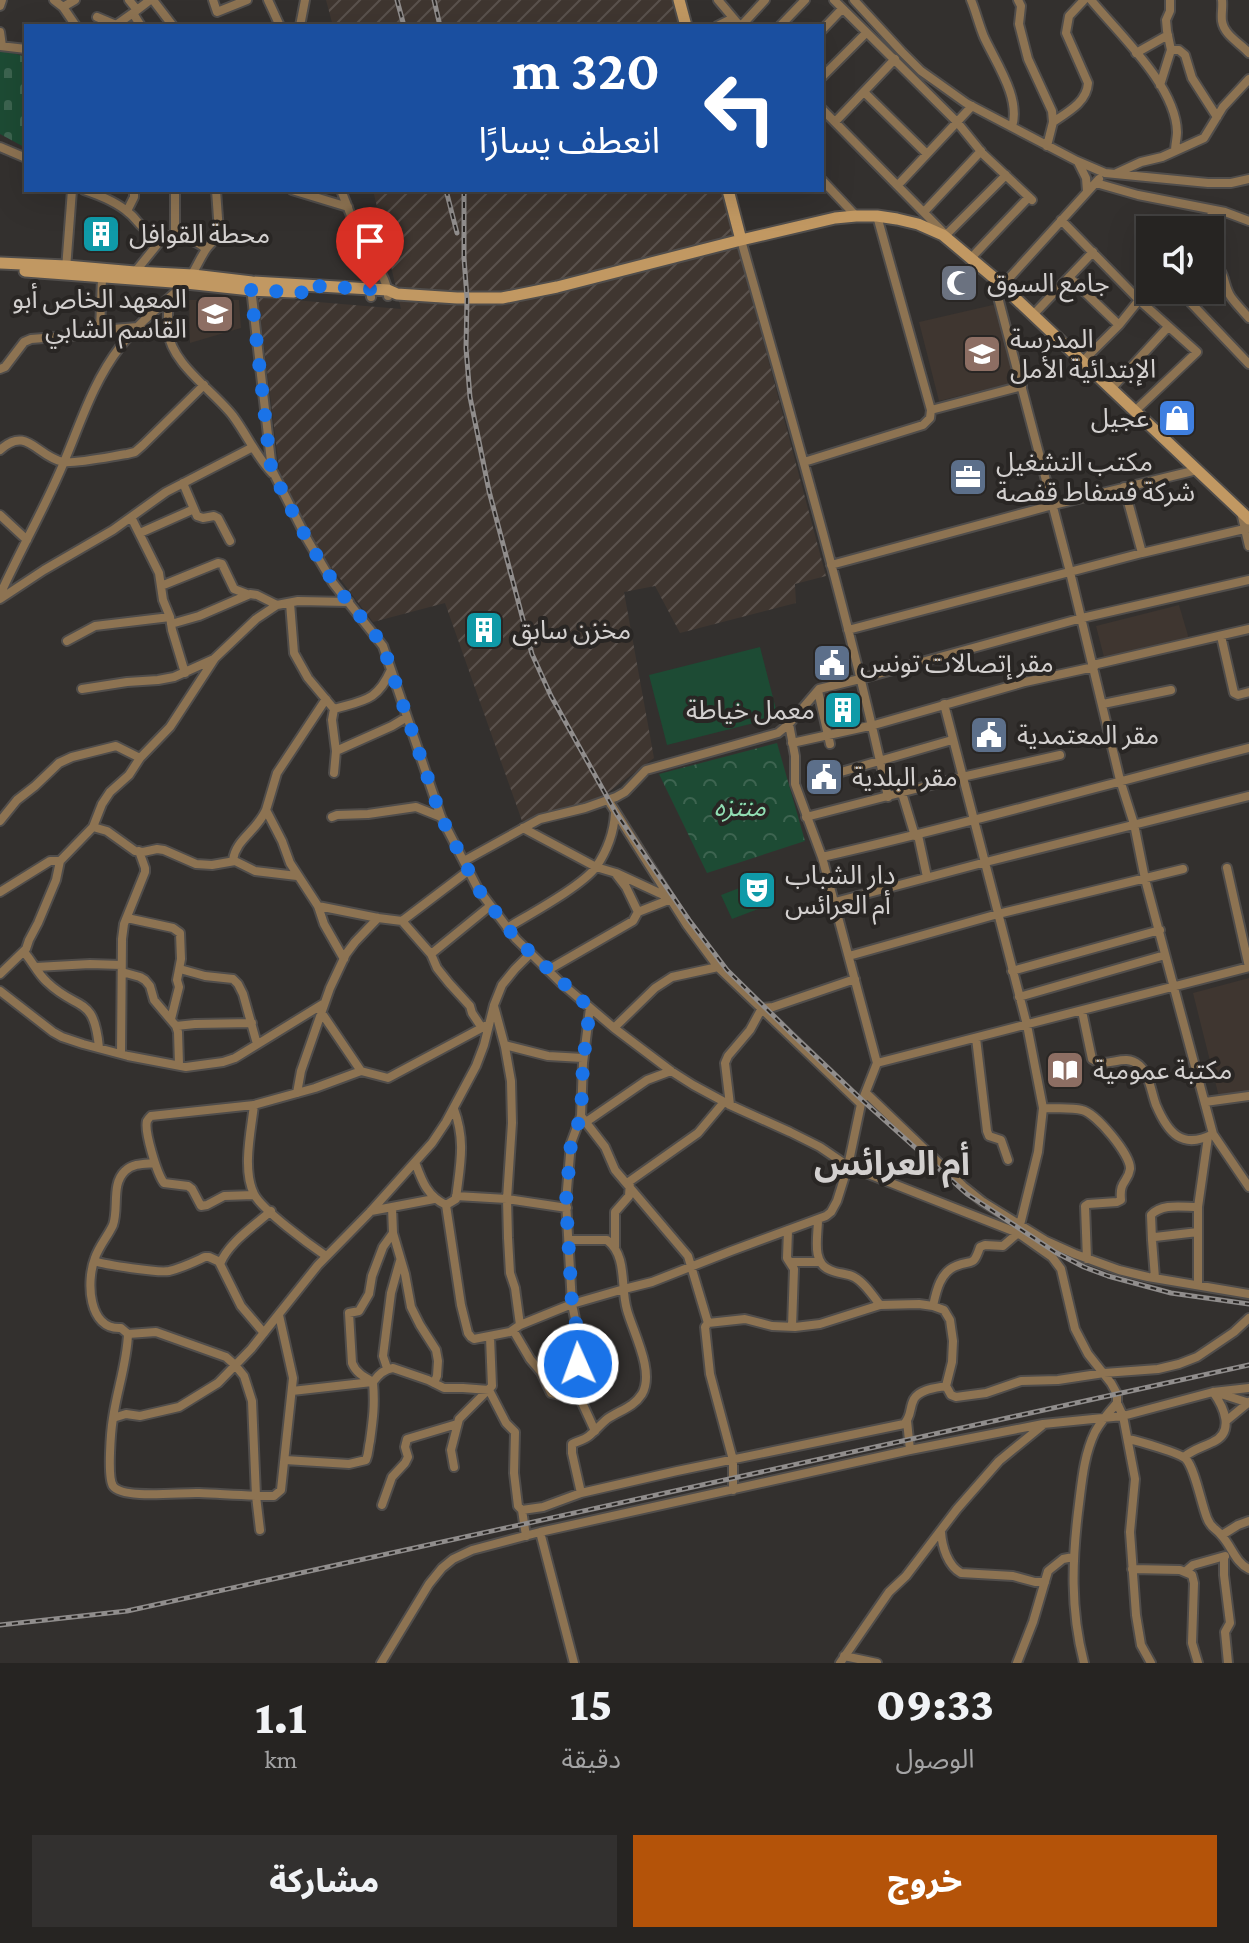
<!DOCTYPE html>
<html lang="ar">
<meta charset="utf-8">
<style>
body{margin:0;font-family:"Crimson Pro","Noto Sans Arabic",serif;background:#32302f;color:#f1f3f6;direction:rtl;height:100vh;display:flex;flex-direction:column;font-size:30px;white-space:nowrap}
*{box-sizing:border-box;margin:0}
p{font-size:26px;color:#a4a4a5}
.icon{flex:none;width:44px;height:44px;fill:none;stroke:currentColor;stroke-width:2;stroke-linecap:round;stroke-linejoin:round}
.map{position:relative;height:1663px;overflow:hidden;direction:ltr}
.panel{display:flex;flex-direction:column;background:#262422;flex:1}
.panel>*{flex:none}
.top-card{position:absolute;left:24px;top:24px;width:800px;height:168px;border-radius:0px;box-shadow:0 8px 32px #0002,0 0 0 2px #424140;direction:rtl;background:#1a4fa0;color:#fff;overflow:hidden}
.buttons{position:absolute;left:1136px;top:216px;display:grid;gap:16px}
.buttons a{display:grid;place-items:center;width:88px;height:88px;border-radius:0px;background:#262422;box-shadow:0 8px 32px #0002,0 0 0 2px #424140;font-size:40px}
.pin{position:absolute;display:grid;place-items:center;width:68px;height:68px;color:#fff;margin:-82px -34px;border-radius:50% 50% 50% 0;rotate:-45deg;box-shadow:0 0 8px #0007}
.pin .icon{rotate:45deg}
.me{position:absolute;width:88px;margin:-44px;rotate:358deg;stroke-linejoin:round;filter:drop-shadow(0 0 6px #0008)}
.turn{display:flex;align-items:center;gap:28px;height:168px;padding:0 32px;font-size:36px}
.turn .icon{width:104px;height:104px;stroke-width:2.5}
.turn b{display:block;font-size:56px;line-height:68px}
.eta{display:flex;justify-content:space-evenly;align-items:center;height:136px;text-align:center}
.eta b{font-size:48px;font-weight:800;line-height:56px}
.primary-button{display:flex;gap:16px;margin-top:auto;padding:16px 32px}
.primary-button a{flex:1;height:92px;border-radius:0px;background:#b45309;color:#fff;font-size:32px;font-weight:800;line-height:92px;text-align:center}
.primary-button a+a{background:#32302f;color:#f1f3f6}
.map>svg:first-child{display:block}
</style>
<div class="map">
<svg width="1249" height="1663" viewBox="0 0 1249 1663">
<defs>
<pattern id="industrial-furrows" width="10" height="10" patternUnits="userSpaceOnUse" patternTransform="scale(2)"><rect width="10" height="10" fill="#3f3630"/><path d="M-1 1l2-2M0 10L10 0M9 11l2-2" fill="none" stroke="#5a524d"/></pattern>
<pattern id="cemetery-stones" width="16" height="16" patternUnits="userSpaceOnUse" patternTransform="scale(2)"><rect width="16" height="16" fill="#1d4b34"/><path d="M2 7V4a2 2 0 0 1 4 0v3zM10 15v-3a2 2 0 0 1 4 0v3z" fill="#3d6450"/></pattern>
<pattern id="park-crowns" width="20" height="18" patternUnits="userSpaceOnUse" patternTransform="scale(2)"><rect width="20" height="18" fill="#1d4b34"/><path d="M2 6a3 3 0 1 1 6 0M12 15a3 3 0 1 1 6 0" fill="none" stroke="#3d6450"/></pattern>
</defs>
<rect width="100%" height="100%" fill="#33302e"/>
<path fill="#3f3630" d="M189,300H239L241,328L190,343Z
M997,304L1015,382L939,401L919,322Z
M1179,605L1189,639L1105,661L1096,626Z
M1249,978V1093L1219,1097L1193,993Z"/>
<path fill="url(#industrial-furrows)" d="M326,0H672L679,26H333Z
M373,190H723L826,576L795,584L796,603L680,633L655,586L624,592L654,758L594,803L522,821L445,603L373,622L309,538L280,476L258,297L401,309Z"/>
<path fill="#1d4b34" d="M760,647L778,717L667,745L649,675Z
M765,878L774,903L732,919L721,895Z"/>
<path fill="url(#cemetery-stones)" d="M0,49L26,57V148L0,134Z"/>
<path fill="url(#park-crowns)" d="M777,743L805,841L707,873L659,774Z"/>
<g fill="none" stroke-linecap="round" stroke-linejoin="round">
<defs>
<path id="street" d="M54,0L63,7L76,26
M129,0L137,10L150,0
M153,0L173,26
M213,0L217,12L247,0
M268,0L280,26
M718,0L740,26
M834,0L957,122L983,154L1032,200
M854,0L902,52L921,71L938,83L966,103L1077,161L1105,173L1208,183H1231L1249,179
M971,0C976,12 979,25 984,37C996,63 1021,98 1012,127
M1018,0L1021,6L1019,24L1028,59L1052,111L1053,122L1047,146
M1091,0C1119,34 1176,86 1177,132C1177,138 1175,145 1175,151
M1222,0C1223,7 1221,14 1222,21C1224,35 1240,43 1249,53
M0,6L2,0
M63,7L75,0
M136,10L134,15L141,26
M97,17L116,25L133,13
M300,26L305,0
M717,26L733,18
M741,26L765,0
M780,26L805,0
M822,30L842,9
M0,32L2,46
M0,46L26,49
M1171,50H1179L1185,55L1192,78L1217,117
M1136,53L1168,35
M822,77L866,33
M1160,85L1171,50L1167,31L1166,20L1170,11V0
M864,92L927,154
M822,109L945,234
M835,122L895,59
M1053,122C1068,112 1087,102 1088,83L1066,33L1069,16L1084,0
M0,147L26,158
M1078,162L1086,178L1087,191
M1117,173L1141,162L1162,157L1204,138L1223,107L1249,79
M822,180L856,216
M1096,183L1138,195L1225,212L1249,221
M898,185L972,106
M84,190C99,195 117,202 129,213C136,218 139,226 147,230C167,240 189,233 206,249
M175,190V236
M292,190L348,207
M341,190L364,249L371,297
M127,211L134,197V190
M924,212L981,151
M1061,220L1139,300L1197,352L1135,411
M1206,230L1213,210
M946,235L1006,175
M741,240C793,424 847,609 888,797
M364,250C375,264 387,277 388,296
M971,258L1029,197
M1210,264C1227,269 1222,284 1231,297C1236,304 1243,311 1249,318
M66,269L72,190
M135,272L165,235
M1069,277L1119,325
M993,278L1070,572L1120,780L1134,824L1145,879L1213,1134L1249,1187
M1002,286L1099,179
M251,288L272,470L307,539L333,583L383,646L441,817L478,889L516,939L561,983L614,1028L671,1071L693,1085L730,1105L790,1132L820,1147L848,1166L1018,1233L1052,1257L1061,1269L1075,1329L1088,1354L1111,1383L1117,1394V1403L1123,1416L1135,1479L1130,1532L1136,1615L1141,1645L1151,1663
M1192,290L1190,298L1191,303L1249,364
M168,299C169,310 167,321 168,331C171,364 214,391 233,416C247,435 256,456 272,473
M1033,315L1093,252
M100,330L102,278
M1082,362L1119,325L1139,300C1147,299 1153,296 1160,295C1169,293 1181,295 1190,298
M0,369L5,367L24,342L31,339L82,335L100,330L138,327L143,330L168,332
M1111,389L1168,327
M931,410L1022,386
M0,450C27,425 36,456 63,462C75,464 113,456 127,454L135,452L143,445L204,385
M804,462L923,425L930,418L931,410L877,216
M183,483L197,516L203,518L214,516L218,518L230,541
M1124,487L1142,553
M1241,512L1249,546
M0,515L27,540
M131,517L159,573L163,600L170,617L172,630L185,673
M140,533L194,509
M831,565L1053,505L1197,470
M161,586L218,563L222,564L234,589L247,594
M0,595C20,550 45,508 64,462C81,422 93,382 120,347C138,323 164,303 186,283C195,272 199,259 207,248C212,242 216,239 219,232L216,190
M0,599L44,570L113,530L166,492L253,447
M290,603L294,653L308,678L334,709
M171,624L199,616L250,594L257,595L277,605
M848,630L1142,553L1249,528
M1221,636L1234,693L1238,695L1249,692
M67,641L95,626L170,617
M1093,665L1249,629
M82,689L127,682L158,680L174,677L214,659
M818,691L830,744
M326,699L277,773L266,810L282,841L290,863L318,906L324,924L344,959
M1103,704L1171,690
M334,709C365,700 377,701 391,670
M792,743L874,725L1025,682L1094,667
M336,751L392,726L407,717
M841,772L952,740
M334,773L336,751L332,720L334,709
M902,793L915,836
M608,800L687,925L718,967L861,1104
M332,817L337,815L368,814L416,807L441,817
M806,817L962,777L1060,755
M0,821L17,800L35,786L59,763L72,757L116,746L140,758
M93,827L107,831L135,851L143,852L157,849L164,850L196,864L212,865L235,861L255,871L297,876
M523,828L596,867L616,873L670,898
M918,835L927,877
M822,857C965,825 1106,784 1249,748
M233,860C236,839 256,832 266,810
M464,861L540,819L585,808L616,797L625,792L646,770L778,733L789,724L819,689L823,688L860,679L1082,618L1249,580
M1227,868L1249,967
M0,892L50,861H60
M835,902L986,862L1249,796
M318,906L378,918L402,921L431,954L437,968L449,983L470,1006L472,1013L482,1028
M638,912L671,899
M127,918L173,928L180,933L181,959L177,980L179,987L171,1019
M402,921L468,871
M507,928C530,914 582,886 596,867C607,851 614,832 615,813
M24,952C32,961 38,974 47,982C78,1012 94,994 99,1048
M431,954L490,906
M849,956L998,914L1183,869
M36,967L90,964L121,965
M180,969L205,976L233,979L238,984L243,994L257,1044
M548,970L633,921L638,912L626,887L616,874
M1012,971L1160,930
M122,972L140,977L145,980L150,986L154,1000L176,1026L178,1032L179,1064
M0,974L26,949L29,940L38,923L56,880L60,861L93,827L102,804L110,792L129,775L140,758L170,727L215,658L256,619L277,605L298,601L349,602
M0,991L53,1032L62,1037L83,1044L128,1056L186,1067L223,1062L235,1058L323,1004
M1019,997L1165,955
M494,1006L505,1047L511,1081L512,1123L507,1199L508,1238L510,1273L515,1288L520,1325
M1082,1011L1092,1059C1108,1070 1123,1052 1139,1065C1150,1075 1151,1092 1156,1105C1168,1133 1182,1150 1213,1134
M321,1012L361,1071
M176,1026L195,1024L252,1023
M614,1028L655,988L672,977L718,967
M976,1038L987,1131L989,1136L1001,1140L1008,1160
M505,1045L548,1056L583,1058
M121,1054L122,939L124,924L145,872V868L139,851
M877,1063L1249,967
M297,1093L301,1071L330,988L346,954L355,942L378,918
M866,1093L963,1186L983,1202L1046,1241L1075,1254L1119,1270L1148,1277L1249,1294
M1205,1102L1249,1096
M254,1105C251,1131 242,1170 254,1194C262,1210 310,1245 326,1256
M730,1105L725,1063L728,1056L750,1030L762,1008L773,1007L855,979
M1043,1108C1056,1109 1070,1107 1082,1110C1096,1113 1131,1155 1130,1169C1128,1183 1119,1180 1121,1200L1117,1202L1088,1204L1085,1206L1087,1259
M454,1109C466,1142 460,1164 456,1199L446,1205L461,1305L468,1333L471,1337L474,1339L510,1332L520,1325L572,1304L624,1289L652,1282L731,1251L826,1216L831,1212L837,1201L848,1166L861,1104L877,1063L822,857L795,784V756L789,724
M581,1116L605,1147L615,1170L688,1256L708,1323L705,1327L710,1374L733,1460V1490
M586,1122L647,1080L671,1071
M415,1162C422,1181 427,1196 446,1205
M254,1195L224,1196L207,1205L201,1206L192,1189L188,1186L164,1183C157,1174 144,1131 147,1121C148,1119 150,1117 151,1116L254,1105L315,1088L361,1071L388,1078L489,1024
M456,1196L507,1199L567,1208
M371,1211L434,1199
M818,1219C818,1236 811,1263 830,1270C838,1274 847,1273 854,1277C864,1282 873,1296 880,1305
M788,1230L787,1258L794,1269L792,1327
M393,1233L405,1274L411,1307L420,1325L436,1350L438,1361L437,1376L434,1383
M569,1240H607C628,1256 620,1287 627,1310C633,1332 655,1372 642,1394C633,1408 620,1410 607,1419C601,1424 595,1431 589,1436C584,1440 578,1441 572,1444V1453L581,1493
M1152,1240L1151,1215C1162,1203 1182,1207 1198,1207
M615,1247V1212L629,1196L630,1181L698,1133L724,1102
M94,1261C106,1265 158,1273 169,1271C182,1268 194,1262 205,1257H209L220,1262
M790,1262H819
M1155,1278L1152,1240L1155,1237L1198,1232
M1198,1285V1207L1208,1137
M933,1306C936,1292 940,1272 956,1266C972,1259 973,1268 980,1247L985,1245L1003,1246L1018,1233L1038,1152L1043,1108L1027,1025L944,704
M279,1315L293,1378L281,1490L274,1496C249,1496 224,1494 199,1493C182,1492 123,1500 113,1486C107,1477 111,1430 113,1418L126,1414L140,1416L179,1407L218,1383L251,1349L318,1265L371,1211L432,1143L446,1122L476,1066L484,1045L494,1005L502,985L515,969L530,954
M708,1323L745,1319L772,1326L795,1327L820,1324L880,1305L919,1304L933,1306L944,1310L950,1320L953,1341L952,1362L946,1386
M513,1330L530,1359L541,1372L551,1393L569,1397L579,1396L595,1431
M264,1333L241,1306L220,1264C228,1243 254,1226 271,1211
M128,1334L156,1332L226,1357L235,1365L244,1376L252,1401L256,1496L260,1530
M578,1364L579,1339L572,1304L566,1201L571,1143L581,1116L583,1063L590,1008
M387,1368L383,1356L391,1293L400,1261
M373,1382C364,1377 356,1373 352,1363L349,1313L359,1311L369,1294L372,1276L383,1247L393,1233L392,1207
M292,1391L372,1382
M1218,1393L1249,1403
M113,1418C117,1390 127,1363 128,1334L121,1328C88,1330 86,1281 95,1258C99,1246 108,1236 113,1225C119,1208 111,1184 125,1171C133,1163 145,1164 155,1163
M907,1421L910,1450
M1226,1421L1249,1402
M1128,1439C1138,1441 1180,1453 1186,1459C1195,1469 1201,1503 1207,1518C1211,1529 1216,1528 1222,1536C1232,1547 1235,1562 1249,1569
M1184,1457C1194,1449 1201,1448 1213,1442C1235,1432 1224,1407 1213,1392
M285,1460L349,1464L366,1460C369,1453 368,1449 370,1441C373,1419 375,1405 373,1382C378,1375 384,1369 393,1368L428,1380L444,1388H463L489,1390L506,1423L515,1432L514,1473L518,1506L522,1510L543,1507L581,1493L677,1471L904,1424C912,1416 909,1408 914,1399C920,1389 936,1388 946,1386L951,1395L956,1397L986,1393L1021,1381L1058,1380L1104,1373L1158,1369L1179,1364L1197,1357L1234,1332L1249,1318
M454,1467L451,1450L459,1419L492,1386L490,1337
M382,1505L392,1477L405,1463L408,1457L405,1447L407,1439L457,1424
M522,1510L526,1536
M540,1532L574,1663
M941,1532C942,1547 948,1566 961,1573L1013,1576L1035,1582H1045
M1222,1535L1238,1525L1249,1521
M1224,1557V1575L1230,1623L1225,1632L1228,1663
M1132,1569L1180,1570L1192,1575L1194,1583L1192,1643L1198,1663
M1186,1571L1193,1565L1225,1556
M844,1656L877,1663
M381,1663L429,1584L442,1568L453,1559L472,1550L540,1532L910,1450L1043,1424L1123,1416L1213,1392L1249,1388
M840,1663L889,1592L906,1576L957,1509L999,1461L1043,1425
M1017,1663L1033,1622L1048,1571L1063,1559L1073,1557
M1084,1663C1070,1609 1072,1559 1079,1504C1082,1480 1084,1455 1095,1432C1101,1421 1109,1412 1117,1403"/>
<path id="secondary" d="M679,0L686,26
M728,190L741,240
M0,263L66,266L135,272L193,275L252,282L388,290L397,294L457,298H502L557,287L741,240L835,218L856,216H877L897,219L918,224L943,235L993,277L1249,519
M25,271L186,283L251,290L294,292"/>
</defs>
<use href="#street" stroke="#504d4b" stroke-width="12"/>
<use href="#secondary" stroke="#504d4b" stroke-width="15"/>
<use href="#street" stroke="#8d7352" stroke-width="8"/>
<use href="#secondary" stroke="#c19862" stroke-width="11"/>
<defs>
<path id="rail" d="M397,0L404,26
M434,0L440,26
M446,190L457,233
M464,190V258L467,298L466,348L470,397L489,491L532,654L551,696L616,813L689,920L727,970L792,1034L862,1100L967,1194L1055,1252L1084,1267L1108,1276L1171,1293L1249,1304
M0,1625L127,1611L1249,1365"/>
</defs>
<use href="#rail" stroke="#908d8c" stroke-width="5"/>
<use href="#rail" stroke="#292624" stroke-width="2" stroke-dasharray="6" stroke-linecap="butt"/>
</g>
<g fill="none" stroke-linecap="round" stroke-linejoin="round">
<path stroke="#1a73e8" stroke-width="14" stroke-dasharray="0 25.2" d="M370,289L314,286V293L251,290L270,462L272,470C290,508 309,546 333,581C348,604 368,623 383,646L441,817L478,889L516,939L590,1008L583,1063L581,1116L571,1143L566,1201L572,1304L579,1339L578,1364"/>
</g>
<defs>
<symbol id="building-square" viewBox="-11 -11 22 22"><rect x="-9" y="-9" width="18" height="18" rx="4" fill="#0f9aa8" stroke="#292624"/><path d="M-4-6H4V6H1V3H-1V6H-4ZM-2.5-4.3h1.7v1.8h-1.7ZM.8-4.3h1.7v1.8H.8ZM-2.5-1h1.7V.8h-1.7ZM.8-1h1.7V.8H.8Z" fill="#fff"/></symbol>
<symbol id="mosque-square" viewBox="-11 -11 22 22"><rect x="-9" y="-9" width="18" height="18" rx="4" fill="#6b7280" stroke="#292624"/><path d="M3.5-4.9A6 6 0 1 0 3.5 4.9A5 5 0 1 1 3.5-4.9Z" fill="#fff"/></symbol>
<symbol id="school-square" viewBox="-11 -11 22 22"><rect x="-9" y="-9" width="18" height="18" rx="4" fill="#8d6e63" stroke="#292624"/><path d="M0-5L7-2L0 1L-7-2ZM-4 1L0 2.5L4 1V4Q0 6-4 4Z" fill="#fff"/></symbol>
<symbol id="shop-square" viewBox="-11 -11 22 22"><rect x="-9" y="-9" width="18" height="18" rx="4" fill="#3f7fe0" stroke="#292624"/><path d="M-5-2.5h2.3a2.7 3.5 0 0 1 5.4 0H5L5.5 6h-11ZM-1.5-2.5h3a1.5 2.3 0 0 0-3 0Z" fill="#fff"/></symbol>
<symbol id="office-square" viewBox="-11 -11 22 22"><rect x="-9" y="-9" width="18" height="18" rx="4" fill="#5c6f8a" stroke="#292624"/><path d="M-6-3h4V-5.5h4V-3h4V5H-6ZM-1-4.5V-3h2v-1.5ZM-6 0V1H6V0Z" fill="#fff"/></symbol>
<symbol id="civic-square" viewBox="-11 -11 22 22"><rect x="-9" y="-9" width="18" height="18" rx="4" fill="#5c6f8a" stroke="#292624"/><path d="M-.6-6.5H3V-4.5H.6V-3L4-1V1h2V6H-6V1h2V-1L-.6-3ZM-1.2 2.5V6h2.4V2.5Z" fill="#fff"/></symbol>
<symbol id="theatre-square" viewBox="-11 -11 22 22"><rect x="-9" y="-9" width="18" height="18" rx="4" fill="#0f9aa8" stroke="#292624"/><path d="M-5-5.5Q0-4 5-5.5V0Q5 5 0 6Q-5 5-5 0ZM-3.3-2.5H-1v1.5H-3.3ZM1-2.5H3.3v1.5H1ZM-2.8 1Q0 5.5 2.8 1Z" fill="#fff"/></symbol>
<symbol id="library-square" viewBox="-11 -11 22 22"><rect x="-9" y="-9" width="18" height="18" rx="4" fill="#8d6e63" stroke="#292624"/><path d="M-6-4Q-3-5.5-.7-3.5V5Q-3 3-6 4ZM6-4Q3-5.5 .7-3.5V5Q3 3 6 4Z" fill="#fff"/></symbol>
</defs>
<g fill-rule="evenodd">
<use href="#building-square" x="79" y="212" width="44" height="44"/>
<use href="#mosque-square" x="937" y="261" width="44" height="44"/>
<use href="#school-square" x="193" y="292" width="44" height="44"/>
<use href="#school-square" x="960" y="332" width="44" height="44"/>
<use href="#shop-square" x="1155" y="396" width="44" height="44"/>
<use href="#office-square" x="946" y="455" width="44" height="44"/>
<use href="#building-square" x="462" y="608" width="44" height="44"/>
<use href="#civic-square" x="810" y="641" width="44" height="44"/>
<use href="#building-square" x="821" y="688" width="44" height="44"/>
<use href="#civic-square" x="967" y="713" width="44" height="44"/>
<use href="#civic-square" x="802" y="755" width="44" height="44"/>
<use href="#theatre-square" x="735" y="868" width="44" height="44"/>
<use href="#library-square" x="1043" y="1048" width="44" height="44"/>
</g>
<g text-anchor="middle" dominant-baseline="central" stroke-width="8" stroke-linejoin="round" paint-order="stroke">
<g font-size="26" fill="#d3d0cf" stroke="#292624" text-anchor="start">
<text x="129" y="234">محطة القوافل</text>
<text x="987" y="283">جامع السوق</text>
<text x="187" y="299" text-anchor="end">المعهد الخاص أبو<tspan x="187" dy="30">القاسم الشابي</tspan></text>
<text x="1010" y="339">المدرسة<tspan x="1010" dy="30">الإبتدائية الأمل</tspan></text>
<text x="1149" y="418" text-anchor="end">عجيل</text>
<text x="996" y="462">مكتب التشغيل<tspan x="996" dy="30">شركة فسفاط قفصة</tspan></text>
<text x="512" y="630">مخزن سابق</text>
<text x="860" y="663">مقر إتصالات تونس</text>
<text x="815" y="710" text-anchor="end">معمل خياطة</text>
<text x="1017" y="735">مقر المعتمدية</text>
<text x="852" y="777">مقر البلدية</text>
<text x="785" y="875">دار الشباب<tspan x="785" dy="30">أم العرائس</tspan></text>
<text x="1093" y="1070">مكتبة عمومية</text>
</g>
<g font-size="26" font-style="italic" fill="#91ddb2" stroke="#292624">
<text x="740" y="807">منتزه</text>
</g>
<g font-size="34" font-weight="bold" fill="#d3d0cf" stroke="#292624">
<text x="892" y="1163">أم العرائس</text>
</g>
</g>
</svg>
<div class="buttons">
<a><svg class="icon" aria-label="sound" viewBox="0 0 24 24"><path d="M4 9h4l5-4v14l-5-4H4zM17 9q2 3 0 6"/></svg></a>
</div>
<div class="pin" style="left:370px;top:289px;background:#d93025"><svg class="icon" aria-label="arrive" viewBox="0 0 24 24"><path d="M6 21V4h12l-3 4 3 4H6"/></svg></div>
<svg class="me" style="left:578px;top:1364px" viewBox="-20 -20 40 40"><circle r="17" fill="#1a73e8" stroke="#fff" stroke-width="3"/><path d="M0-11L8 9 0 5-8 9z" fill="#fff"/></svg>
<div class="top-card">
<div class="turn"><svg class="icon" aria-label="left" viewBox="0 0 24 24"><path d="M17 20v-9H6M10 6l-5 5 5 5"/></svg><div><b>320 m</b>انعطف يسارًا</div></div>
</div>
</div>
<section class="panel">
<div class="eta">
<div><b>09:33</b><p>الوصول</p></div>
<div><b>15</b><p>دقيقة</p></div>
<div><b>1.1</b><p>km</p></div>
</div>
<div class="primary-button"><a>خروج</a><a>مشاركة</a></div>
</section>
